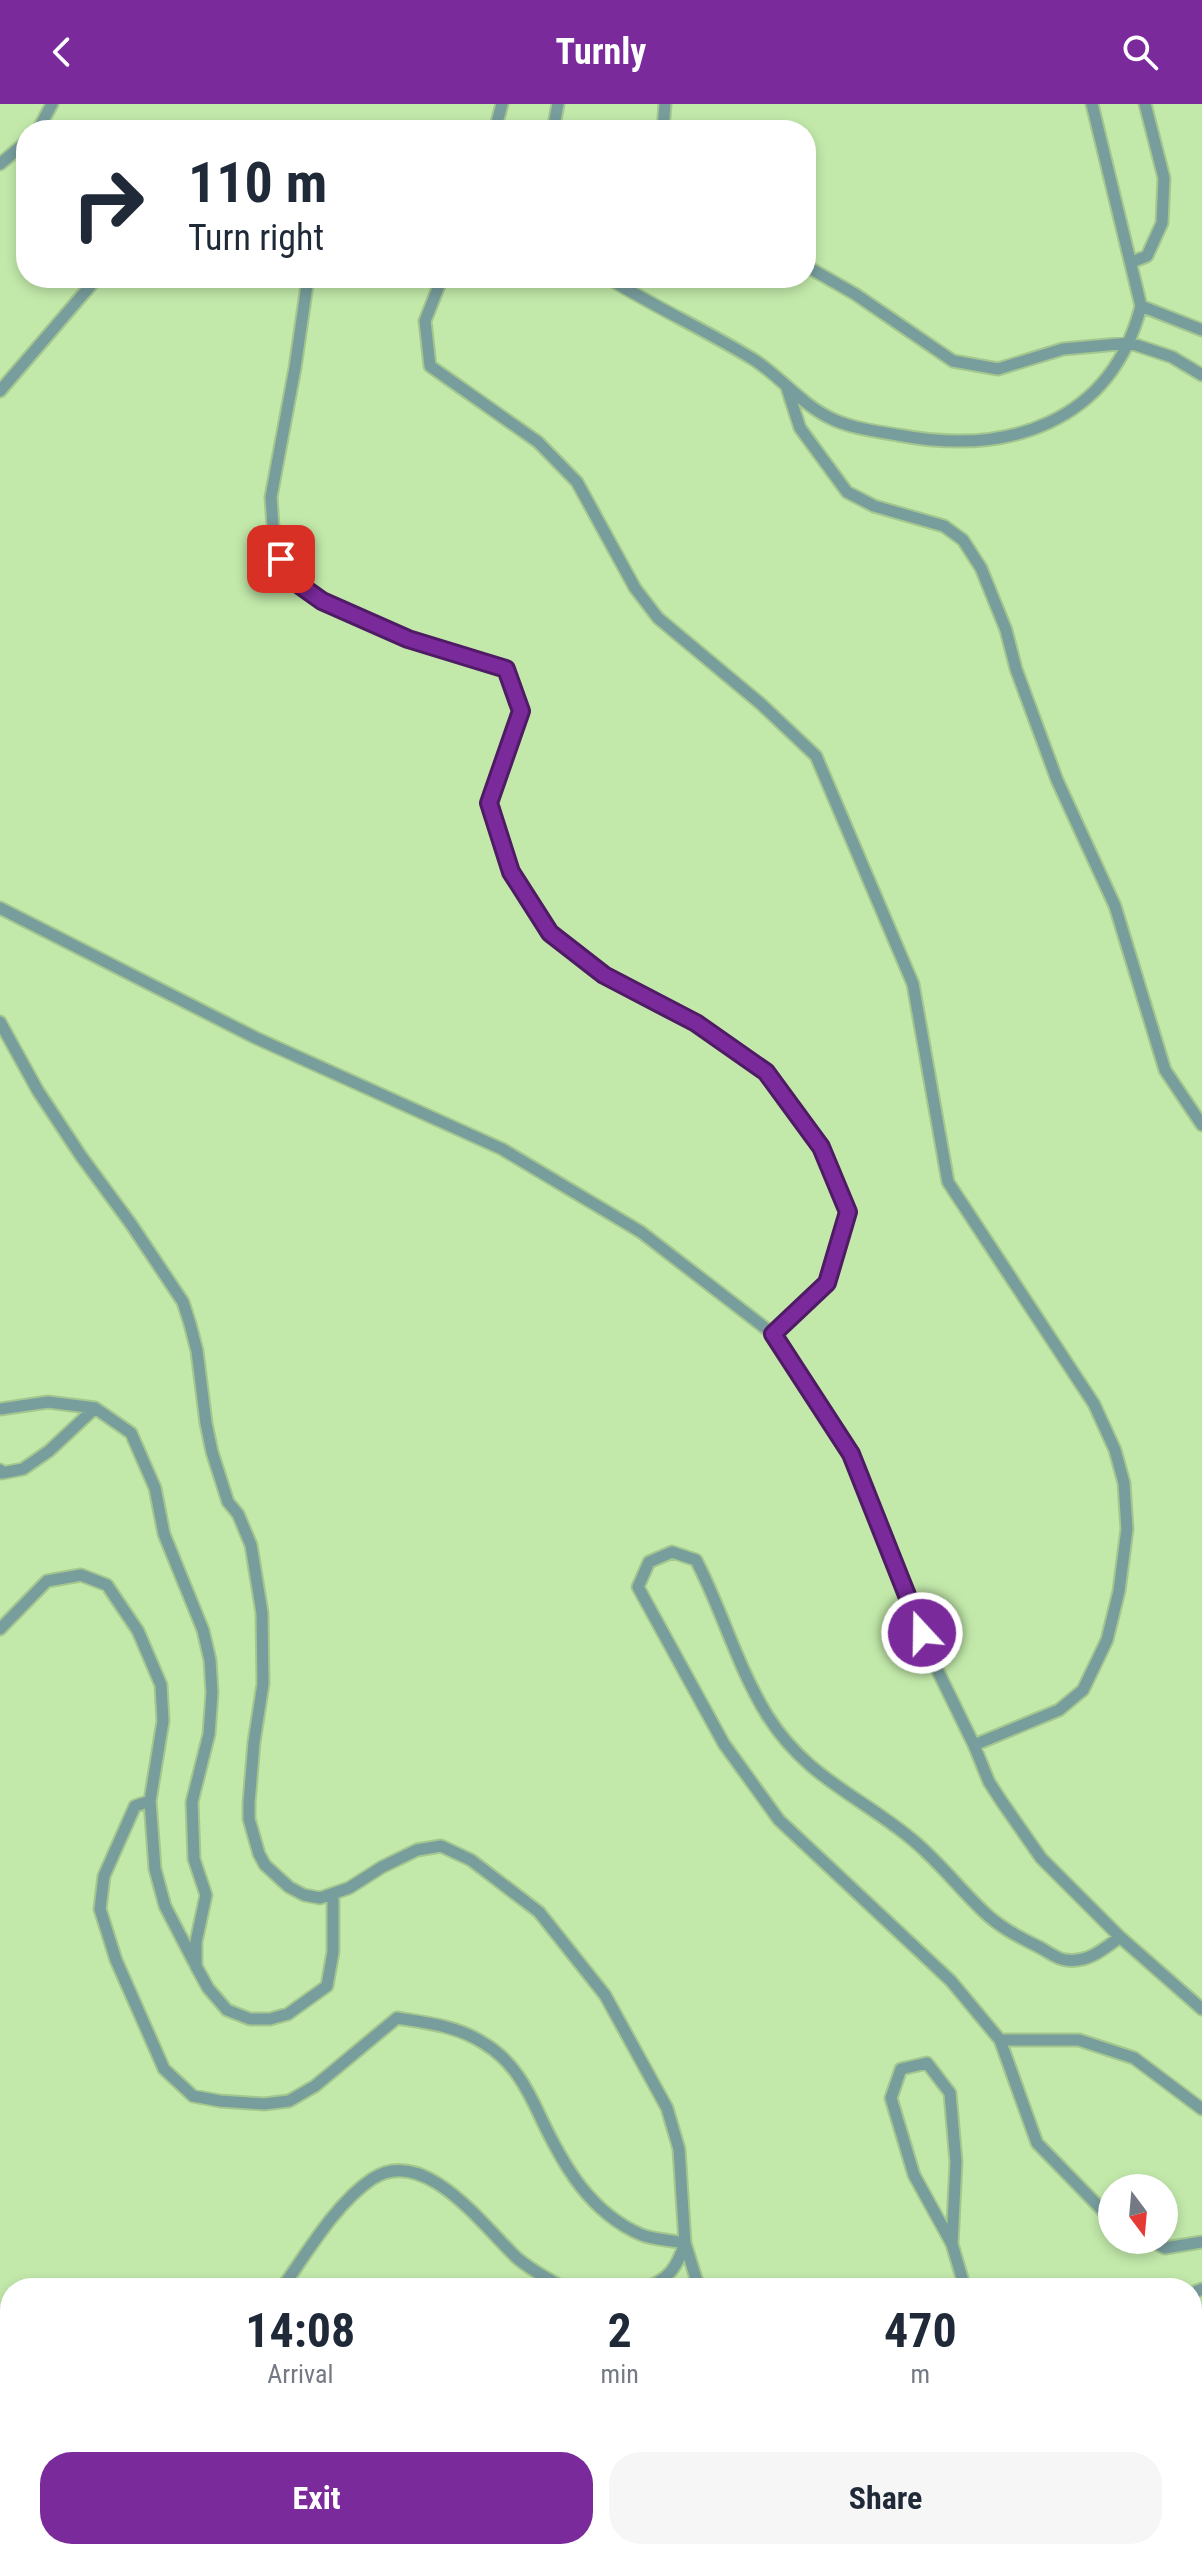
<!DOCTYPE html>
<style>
body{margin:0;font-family:"Roboto Condensed",sans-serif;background:#f6f6f7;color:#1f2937;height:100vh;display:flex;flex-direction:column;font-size:30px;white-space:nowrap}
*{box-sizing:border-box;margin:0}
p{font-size:26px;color:#747a83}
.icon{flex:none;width:44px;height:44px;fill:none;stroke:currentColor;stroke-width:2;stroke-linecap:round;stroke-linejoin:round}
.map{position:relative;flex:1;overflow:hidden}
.details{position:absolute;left:0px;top:2174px;width:1202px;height:282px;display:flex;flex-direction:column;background:#fff;border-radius:32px 32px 0 0;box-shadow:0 4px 12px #0003}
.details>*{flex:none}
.banner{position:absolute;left:16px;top:16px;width:800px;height:168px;border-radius:32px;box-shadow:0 4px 12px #0003;background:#fff;color:#1f2937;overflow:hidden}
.needle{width:52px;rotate:164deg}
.controls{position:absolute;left:1098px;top:2070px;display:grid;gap:16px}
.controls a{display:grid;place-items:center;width:80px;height:80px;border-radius:50%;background:#fff;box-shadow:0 4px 12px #0003;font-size:40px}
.pin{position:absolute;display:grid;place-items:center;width:68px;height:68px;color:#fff;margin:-34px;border-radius:16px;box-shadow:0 4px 12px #0006}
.me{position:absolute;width:88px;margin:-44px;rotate:339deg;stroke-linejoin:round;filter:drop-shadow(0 0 6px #0008)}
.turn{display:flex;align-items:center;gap:28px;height:168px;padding:0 40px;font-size:36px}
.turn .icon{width:104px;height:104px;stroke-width:2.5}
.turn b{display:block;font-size:56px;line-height:68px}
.eta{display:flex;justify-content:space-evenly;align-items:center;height:136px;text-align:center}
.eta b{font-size:48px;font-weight:700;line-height:56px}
.cta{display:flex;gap:16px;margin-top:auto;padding:16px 40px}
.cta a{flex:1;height:92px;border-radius:32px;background:#7a2a9b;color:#fff;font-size:32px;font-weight:700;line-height:92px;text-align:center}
.cta a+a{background:#f6f6f7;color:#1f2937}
header{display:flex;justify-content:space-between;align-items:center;height:104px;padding:0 40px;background:#7a2a9b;color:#fff;font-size:36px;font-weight:700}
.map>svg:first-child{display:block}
</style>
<header><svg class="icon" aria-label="back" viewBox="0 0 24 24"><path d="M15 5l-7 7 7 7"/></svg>Turnly<svg class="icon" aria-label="search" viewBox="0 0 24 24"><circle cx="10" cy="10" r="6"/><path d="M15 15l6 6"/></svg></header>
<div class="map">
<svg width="1202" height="2455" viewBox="0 0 1202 2455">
<rect width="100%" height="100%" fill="#c2e9aa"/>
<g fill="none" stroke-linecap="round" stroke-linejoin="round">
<defs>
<path id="lane" d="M1092,0L1141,202
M38,26L52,0
M495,26L502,0
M553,26L558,0
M663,26L665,0
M0,60L26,38
M1132,158L1147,152L1162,119L1164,74L1145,0
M806,162L855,190L953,257L998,265L1063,245L1130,239L1172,253L1202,271
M308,174L295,264L271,393L274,438L287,472L322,497L408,535L506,565L521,607L508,650L489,699L511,768L550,829L604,871L696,919L766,968L821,1043L848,1108L827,1179L773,1230
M442,174L425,217L430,262L538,338L577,378L635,484L658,514L761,600L816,652L913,880L948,1078L1094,1300L1115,1346L1124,1379L1127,1425L1119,1487L1107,1536L1083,1586L1059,1606L974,1641
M608,174C656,204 708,227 756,257C781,274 801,299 828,313C849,324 875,327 898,331C1008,352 1111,319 1141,202L1202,226
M787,284L800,324L847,388L874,402L944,422L963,436L981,464L1006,526L1016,565L1057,676L1115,802L1165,966L1202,1021
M0,287L97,174
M0,804L256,934L502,1045L641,1128L773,1230L851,1350L932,1555L974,1641L989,1678L1002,1698L1041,1754L1120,1833L1202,1905
M0,918L38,987L81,1052L131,1120L183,1198L190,1220L197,1247L206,1319L212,1348L228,1398L238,1410L251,1441L262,1509L263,1580L254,1638L249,1699V1715L259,1750L265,1761L289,1783L304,1791L320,1794L349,1784L382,1763L417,1746L441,1742L471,1756L539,1808L605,1891L667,2004L679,2045L685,2139L699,2184
M0,1305L48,1298L95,1304L131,1329L155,1384L164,1430L203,1526L210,1556L212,1589L209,1630L192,1698L194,1755L206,1791L196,1838V1862L208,1884L227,1906L250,1915H270L288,1910L327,1882L333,1848V1790
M0,1366L2,1369L23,1365L49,1347L95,1304
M0,1525L47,1477L81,1471L107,1481L138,1527L161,1581L163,1617L150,1697L155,1765L165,1802L194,1858
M150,1697L135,1702L104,1772L100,1805L116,1856L164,1965L193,1992L220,1997L264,2000L289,1997L315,1982L397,1914C428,1919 458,1922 485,1940C513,1957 527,1984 540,2012C563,2061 590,2109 642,2131C655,2136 671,2136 685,2139C677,2163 669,2176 644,2184
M1000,1936H1079L1134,1954L1202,2005
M1112,2116L1037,2039L1000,1936L951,1877L779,1716L724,1640L638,1483L649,1458L672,1448L696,1456C722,1506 737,1562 767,1611C807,1675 861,1692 914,1737C940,1759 959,1784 983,1807C999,1823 1019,1833 1039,1843C1047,1847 1058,1856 1066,1856C1088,1859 1104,1845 1120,1833
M1149,2136L1165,2144L1202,2138
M952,2140L956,2058L950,1989L927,1959L901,1965L891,1994L914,2071L952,2140L965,2184
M282,2184C307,2149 336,2099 372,2075C425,2040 484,2123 517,2154C531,2166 548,2175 564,2184
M1192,2189L1202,2185
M0,2234L10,2236
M1049,2446L1056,2455"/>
</defs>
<use href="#lane" stroke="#a4c78f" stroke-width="15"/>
<use href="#lane" stroke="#779d9c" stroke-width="11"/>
</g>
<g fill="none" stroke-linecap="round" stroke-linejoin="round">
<defs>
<path id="route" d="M281,455L287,472L322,497L408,535L506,565L521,607L489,699L511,768L550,829L604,871L696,919L766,968L821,1043L848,1108L827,1179L773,1230L851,1350L922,1529"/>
</defs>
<use href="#route" stroke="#4f1b65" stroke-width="20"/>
<use href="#route" stroke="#7a2a9b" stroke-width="14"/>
</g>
</svg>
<div class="controls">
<a><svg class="needle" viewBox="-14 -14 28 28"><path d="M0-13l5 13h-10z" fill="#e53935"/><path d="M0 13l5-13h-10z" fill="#747a83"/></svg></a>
</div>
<div class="pin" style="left:281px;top:455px;background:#d93025"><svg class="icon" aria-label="arrive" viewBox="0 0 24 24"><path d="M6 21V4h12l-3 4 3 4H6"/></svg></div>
<svg class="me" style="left:922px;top:1529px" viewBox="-20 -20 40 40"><circle r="17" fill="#7a2a9b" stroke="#fff" stroke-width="3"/><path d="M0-11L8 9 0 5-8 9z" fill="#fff"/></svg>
<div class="banner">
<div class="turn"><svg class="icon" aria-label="right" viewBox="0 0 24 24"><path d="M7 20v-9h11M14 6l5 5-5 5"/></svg><div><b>110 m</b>Turn right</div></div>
</div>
<section class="details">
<div class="eta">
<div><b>14:08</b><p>Arrival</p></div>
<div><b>2</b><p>min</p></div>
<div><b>470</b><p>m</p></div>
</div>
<div class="cta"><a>Exit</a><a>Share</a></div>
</section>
</div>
